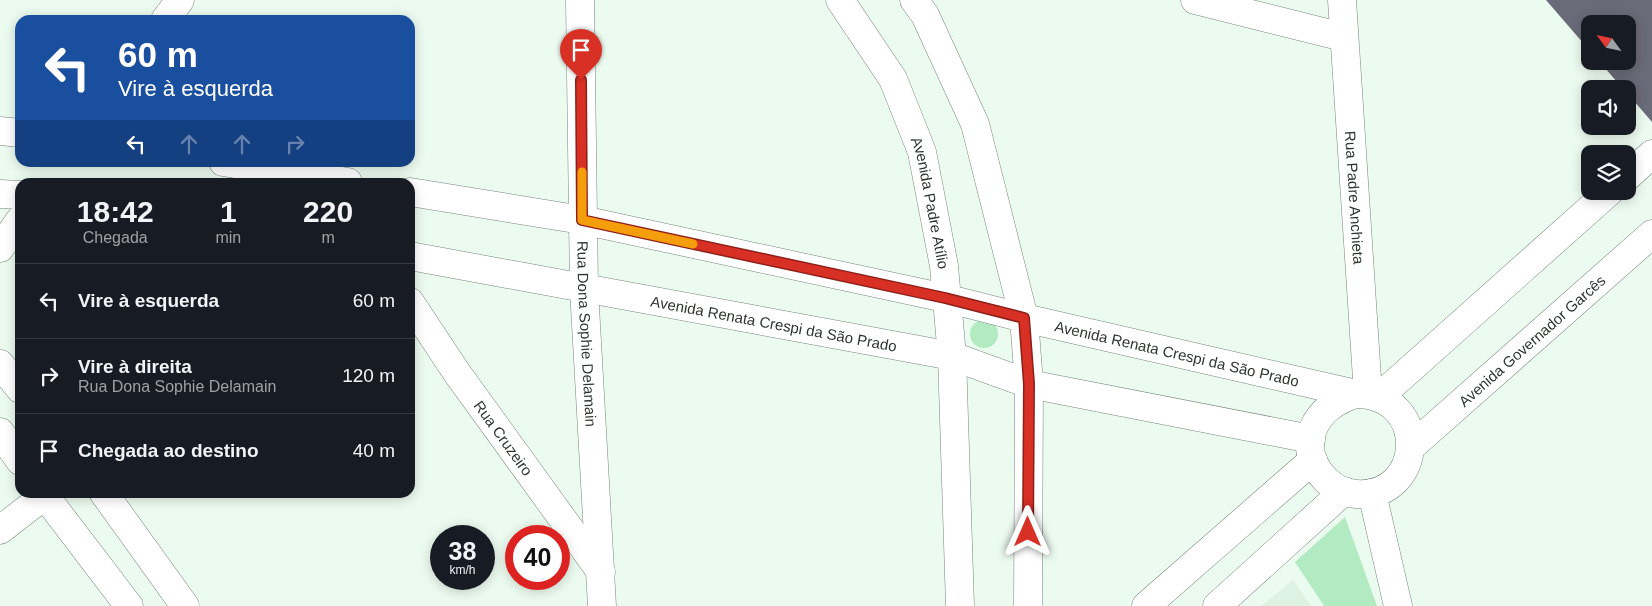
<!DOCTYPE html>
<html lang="pt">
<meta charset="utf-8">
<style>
body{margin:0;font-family:Helvetica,sans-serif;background:#242831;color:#f1f3f6;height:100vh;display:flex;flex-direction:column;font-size:19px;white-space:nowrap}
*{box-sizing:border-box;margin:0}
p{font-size:16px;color:#9ea1a6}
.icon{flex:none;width:28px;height:28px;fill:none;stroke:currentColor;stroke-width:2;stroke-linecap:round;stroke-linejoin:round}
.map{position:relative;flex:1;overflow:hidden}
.side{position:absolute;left:15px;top:178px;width:400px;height:320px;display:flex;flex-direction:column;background:#171b24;border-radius:15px;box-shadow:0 2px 12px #0003}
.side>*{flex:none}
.guide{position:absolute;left:15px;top:15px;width:400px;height:152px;border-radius:15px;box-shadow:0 2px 12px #0003;background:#1a4fa0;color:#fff;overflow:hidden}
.needle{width:32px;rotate:303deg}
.tools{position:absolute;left:1581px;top:15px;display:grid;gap:10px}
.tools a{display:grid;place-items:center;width:55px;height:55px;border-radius:10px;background:#171b24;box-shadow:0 2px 12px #0003;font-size:25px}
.speed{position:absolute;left:430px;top:525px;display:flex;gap:10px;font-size:25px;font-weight:700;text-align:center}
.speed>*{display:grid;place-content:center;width:65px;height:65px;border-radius:50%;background:#171b24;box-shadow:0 2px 12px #0003;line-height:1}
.speed small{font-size:12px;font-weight:400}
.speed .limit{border:8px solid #d22;background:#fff;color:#111}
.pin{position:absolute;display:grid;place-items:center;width:42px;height:42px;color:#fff;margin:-51px -21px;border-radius:50% 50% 50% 0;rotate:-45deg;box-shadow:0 0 5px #0007}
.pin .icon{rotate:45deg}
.me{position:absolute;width:55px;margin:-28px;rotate:0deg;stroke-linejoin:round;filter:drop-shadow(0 0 4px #0008)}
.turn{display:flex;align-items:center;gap:18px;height:105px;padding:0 20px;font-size:22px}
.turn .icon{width:65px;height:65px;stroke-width:2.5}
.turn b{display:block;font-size:35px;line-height:42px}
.lanes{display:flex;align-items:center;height:48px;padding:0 20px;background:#0003;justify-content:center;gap:25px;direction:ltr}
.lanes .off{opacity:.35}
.eta{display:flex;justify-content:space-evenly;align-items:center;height:85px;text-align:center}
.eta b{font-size:30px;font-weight:700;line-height:35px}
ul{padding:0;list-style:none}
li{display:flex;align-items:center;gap:15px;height:75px;padding:0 20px;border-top:1px solid #363941}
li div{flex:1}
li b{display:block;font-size:19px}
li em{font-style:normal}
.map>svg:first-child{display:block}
</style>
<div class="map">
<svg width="1652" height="606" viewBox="0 0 1652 606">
<rect width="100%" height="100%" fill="#ecfbf0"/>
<path fill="#ddf2e2" d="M1293,580L1311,606H1261Z"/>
<path fill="#b2ebc2" d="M970 334a14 14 0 1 1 28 0a14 14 0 1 1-28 0Z
M1345,517L1377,606H1324L1295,562Z"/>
<path fill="#6a6b78" d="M1546,0H1652V122L1628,94V89H1623L1599,61H1628V24H1590V51Z"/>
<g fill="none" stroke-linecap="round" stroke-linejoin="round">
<defs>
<g id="minor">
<path id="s1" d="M580,0L584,289L602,606"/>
<path id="s2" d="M840,0L893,79L922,152L944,266L952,356L960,606"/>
<path d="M914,0L925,15L975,124L1024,318L1029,384L1028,606"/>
<path d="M1195,0L1343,37"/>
<path id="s3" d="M1342,0L1368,394"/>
<path d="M165,20L180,0"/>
<path d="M0,131L20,133"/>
<path d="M223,162L348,182"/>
<path d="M1628,176L1652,154"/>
<path id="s4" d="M410,192L582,220L945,298L1024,318L1356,394C1432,395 1424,499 1356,494C1345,493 1334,488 1326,480C1293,446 1315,405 1356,394"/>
<path d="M0,194L20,195"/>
<path d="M0,248L20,220"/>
<path id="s5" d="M410,256L952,356L1029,384L1311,439"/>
<path id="s6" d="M410,302L457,373L601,572"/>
<path d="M0,364L20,389"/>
<path d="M1379,397L1610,191"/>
<path d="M0,432L20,461"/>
<path id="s7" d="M1411,447L1652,234"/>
<path d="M42,492L129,606"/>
<path d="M103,492L185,606"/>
<path d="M1372,493L1398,606"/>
<path d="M0,530L44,496"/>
<path d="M1146,606L1313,460"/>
<path d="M1217,606L1344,491"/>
</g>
</defs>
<use href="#minor" stroke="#78857c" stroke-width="29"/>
<use href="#minor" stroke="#fff" stroke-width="28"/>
</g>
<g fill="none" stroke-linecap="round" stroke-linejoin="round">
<defs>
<path id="route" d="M581,80L582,220L945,298L1024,318L1029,384L1028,532"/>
</defs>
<use href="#route" stroke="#8d1f18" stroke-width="12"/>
<use href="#route" stroke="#d93025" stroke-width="9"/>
<path stroke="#f59e0b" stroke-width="9" d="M582,172V220L693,244"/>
</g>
<g text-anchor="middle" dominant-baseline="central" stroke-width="5" stroke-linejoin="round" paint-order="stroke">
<g font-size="15" fill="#303632" stroke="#ecfbf0">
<text stroke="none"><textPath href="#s3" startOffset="198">Rua Padre Anchieta</textPath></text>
<text stroke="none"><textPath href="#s2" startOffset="225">Avenida Padre Atílio</textPath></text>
<text stroke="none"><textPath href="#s5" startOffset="370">Avenida Renata Crespi da São Prado</textPath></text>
<text stroke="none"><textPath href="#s1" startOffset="334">Rua Dona Sophie Delamain</textPath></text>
<text stroke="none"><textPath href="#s7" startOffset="161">Avenida Governador Garcês</textPath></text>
<text stroke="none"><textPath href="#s4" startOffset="784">Avenida Renata Crespi da São Prado</textPath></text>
<text stroke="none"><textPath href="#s6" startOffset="165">Rua Cruzeiro</textPath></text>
</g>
</g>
</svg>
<div class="tools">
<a><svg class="needle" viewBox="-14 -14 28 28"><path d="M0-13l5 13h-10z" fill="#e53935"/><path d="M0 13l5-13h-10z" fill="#9ea1a6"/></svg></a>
<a><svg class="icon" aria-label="sound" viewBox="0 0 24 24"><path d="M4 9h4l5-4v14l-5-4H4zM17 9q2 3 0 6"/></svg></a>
<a><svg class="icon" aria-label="layers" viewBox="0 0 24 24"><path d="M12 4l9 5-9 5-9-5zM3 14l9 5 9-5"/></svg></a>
</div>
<div class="speed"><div>38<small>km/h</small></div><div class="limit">40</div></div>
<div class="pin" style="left:581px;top:80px;background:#d93025"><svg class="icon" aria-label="arrive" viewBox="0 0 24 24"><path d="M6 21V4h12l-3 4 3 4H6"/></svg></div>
<svg class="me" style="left:1028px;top:532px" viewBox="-20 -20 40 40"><path d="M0-17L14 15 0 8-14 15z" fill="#d93025" stroke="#fff" stroke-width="4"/></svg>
<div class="guide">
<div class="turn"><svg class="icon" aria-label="left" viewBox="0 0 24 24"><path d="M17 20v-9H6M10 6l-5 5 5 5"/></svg><div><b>60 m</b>Vire à esquerda</div></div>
<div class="lanes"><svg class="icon" aria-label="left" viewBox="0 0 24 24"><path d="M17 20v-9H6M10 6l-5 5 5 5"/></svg><svg class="icon off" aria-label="ahead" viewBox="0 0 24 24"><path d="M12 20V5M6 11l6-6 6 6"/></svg><svg class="icon off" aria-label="ahead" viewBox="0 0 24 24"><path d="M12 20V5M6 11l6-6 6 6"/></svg><svg class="icon off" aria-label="right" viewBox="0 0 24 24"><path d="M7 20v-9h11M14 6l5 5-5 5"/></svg></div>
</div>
<section class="side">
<div class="eta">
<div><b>18:42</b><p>Chegada</p></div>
<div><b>1</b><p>min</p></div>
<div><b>220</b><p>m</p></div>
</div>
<ul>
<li><svg class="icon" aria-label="left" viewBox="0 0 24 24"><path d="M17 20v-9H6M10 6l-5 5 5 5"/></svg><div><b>Vire à esquerda</b></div><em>60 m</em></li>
<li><svg class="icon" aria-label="right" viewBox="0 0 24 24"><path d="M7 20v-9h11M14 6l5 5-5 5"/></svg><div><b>Vire à direita</b><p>Rua Dona Sophie Delamain</p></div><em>120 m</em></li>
<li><svg class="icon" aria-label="arrive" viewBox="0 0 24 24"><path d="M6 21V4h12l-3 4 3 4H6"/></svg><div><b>Chegada ao destino</b></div><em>40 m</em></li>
</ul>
</section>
</div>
